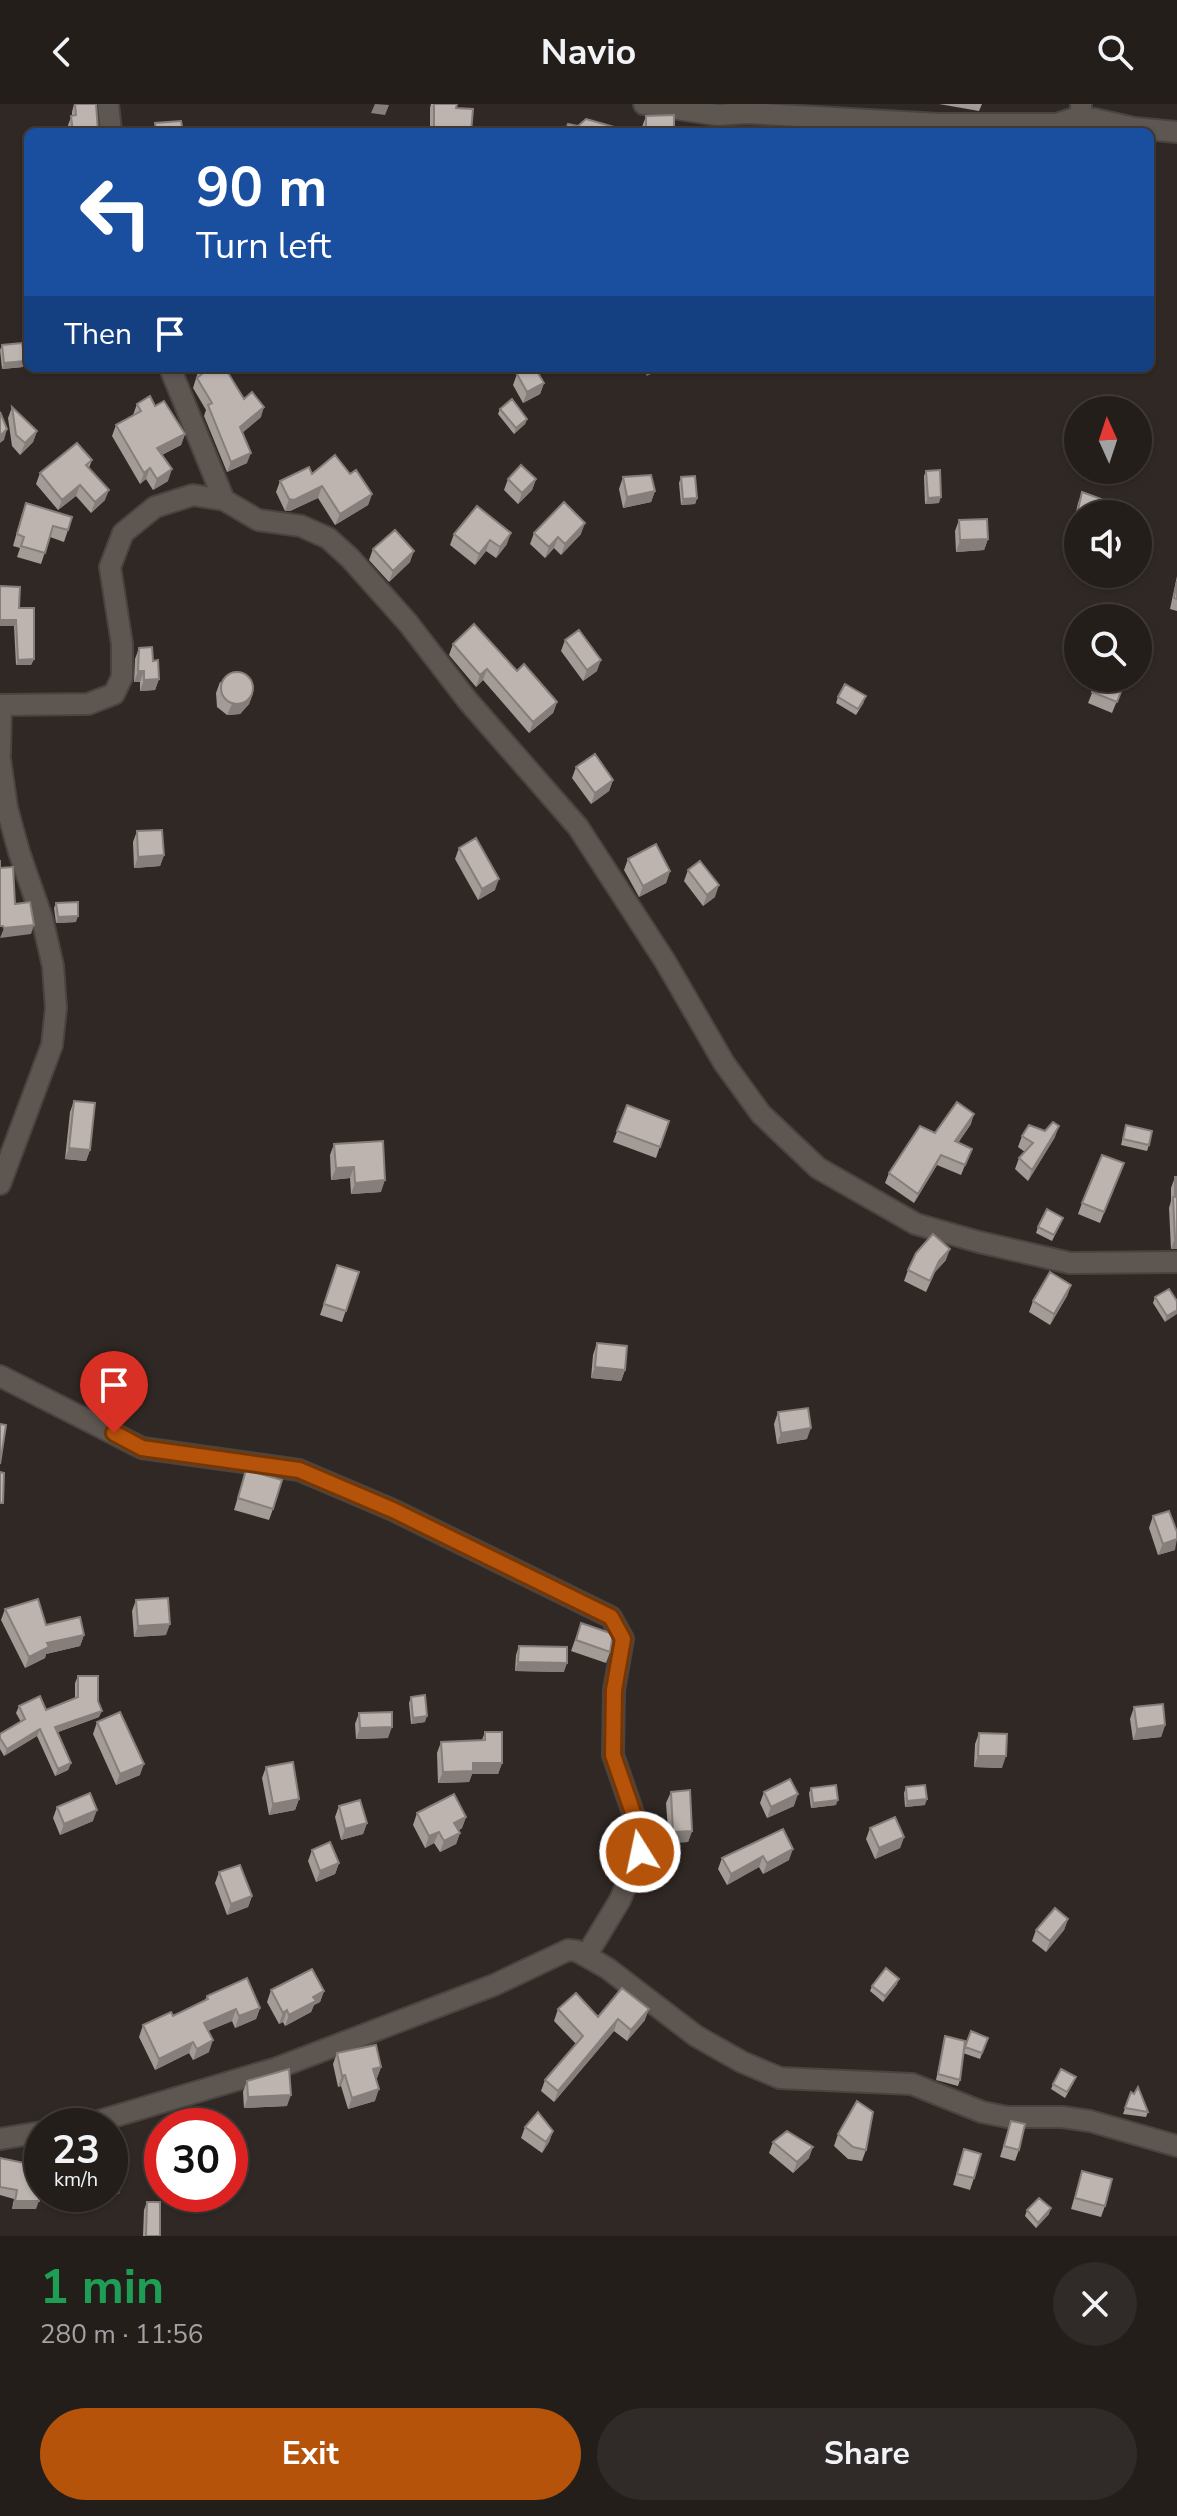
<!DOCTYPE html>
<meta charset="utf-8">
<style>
body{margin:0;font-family:"Nunito Sans",sans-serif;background:#302b28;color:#f1f3f6;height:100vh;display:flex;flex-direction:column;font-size:30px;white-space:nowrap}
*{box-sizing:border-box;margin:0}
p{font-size:26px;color:#a3a2a3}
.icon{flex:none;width:44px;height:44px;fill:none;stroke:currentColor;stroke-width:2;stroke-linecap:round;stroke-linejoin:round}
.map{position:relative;height:2132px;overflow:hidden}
.drawer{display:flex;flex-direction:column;background:#241e1b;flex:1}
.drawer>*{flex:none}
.hud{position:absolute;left:24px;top:24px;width:1130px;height:244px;border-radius:12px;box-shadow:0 2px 6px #0004,0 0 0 2px #413c3a;background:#1a4fa0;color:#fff;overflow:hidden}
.needle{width:52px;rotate:357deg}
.controls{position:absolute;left:1064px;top:292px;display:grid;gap:16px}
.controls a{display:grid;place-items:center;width:88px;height:88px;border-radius:50%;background:#241e1b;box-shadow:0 2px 6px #0004,0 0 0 2px #413c3a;font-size:40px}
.speed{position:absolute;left:24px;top:2004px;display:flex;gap:16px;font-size:40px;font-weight:700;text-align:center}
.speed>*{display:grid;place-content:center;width:104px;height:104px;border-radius:50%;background:#241e1b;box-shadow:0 2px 6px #0004,0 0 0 2px #413c3a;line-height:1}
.speed small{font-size:20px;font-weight:400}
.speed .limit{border:12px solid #d22;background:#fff;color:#111}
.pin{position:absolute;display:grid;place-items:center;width:68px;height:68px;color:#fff;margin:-82px -34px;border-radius:50% 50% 50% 0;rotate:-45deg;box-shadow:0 0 8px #0007}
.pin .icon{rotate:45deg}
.me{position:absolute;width:88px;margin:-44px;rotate:350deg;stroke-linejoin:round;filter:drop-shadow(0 0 6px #0008)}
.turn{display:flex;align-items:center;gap:28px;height:168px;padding:0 40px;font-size:36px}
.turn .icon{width:104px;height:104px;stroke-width:2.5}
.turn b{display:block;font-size:56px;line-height:68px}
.then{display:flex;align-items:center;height:76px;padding:0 40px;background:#0003;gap:16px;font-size:30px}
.round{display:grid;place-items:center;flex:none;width:84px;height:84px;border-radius:42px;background:#302b28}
.head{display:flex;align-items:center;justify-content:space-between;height:136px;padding:0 40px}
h1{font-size:48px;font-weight:700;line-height:60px;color:#1e9e55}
.cta{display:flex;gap:16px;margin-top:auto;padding:16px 40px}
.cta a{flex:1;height:92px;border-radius:48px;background:#b45309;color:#fff;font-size:32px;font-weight:700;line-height:92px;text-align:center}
.cta a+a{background:#302b28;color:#f1f3f6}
header{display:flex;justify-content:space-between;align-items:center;height:104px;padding:0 40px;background:#241e1b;font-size:36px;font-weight:700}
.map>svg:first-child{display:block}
</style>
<header><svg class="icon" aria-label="back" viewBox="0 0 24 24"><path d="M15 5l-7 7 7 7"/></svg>Navio<svg class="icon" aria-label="search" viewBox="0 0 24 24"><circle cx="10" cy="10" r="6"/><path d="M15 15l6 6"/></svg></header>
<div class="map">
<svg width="1177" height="2132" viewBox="0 0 1177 2132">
<rect width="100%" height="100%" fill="#302824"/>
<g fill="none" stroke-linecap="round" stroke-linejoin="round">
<defs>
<path id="minor" d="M108,0L111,28
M644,0L718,11L746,9L938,20H1057L1081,12V0
M1081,12L1134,24L1177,28
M170,264L224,396
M0,601L88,600L114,590L122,573V540L110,463L123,429L155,403L193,391L224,396L258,416L301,422L328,434L350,454L408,519L468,597L578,723L665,857L724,959L761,1010L818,1064L916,1120L979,1138L1070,1159L1177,1158
M0,649L1,601
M0,655L7,704L19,748L42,814L53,862L56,904L52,941L0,1080
M0,1272L142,1344L299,1366L393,1406L611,1513L623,1535L614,1586L613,1651L641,1732L640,1748L620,1796L586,1852
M82,2022L277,1964L494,1881L568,1846L577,1847L607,1864L696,1932L742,1958L780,1974L912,1980L982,2008L1007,2013H1062L1090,2017L1177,2042
M0,2035L42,2028"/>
</defs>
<use href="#minor" stroke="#4a4440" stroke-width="24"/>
<use href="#minor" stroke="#5e5651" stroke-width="20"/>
</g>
<path fill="#a39b96" d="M74,0H96L98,28H69L68,21L72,11V8Z
M431,0H457L456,4L471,28H430V4Z
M939,0H982L979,7Z
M646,12L674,28H642V23Z
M2,241L23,263L2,265L0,246Z
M199,265L244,295L261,313L242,329L247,359L227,368L204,312L206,306L193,284Z
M517,270L544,279L540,290L523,299L513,281Z
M137,300L155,302L185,330L181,341L162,351L168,377L153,386L146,375L140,380L112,332L116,321L133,311Z
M12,303L37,327L33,338L20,351L12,342L8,314Z
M500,305L527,315L525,320L514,330L498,310Z
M92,356L89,364L105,396L91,409L76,392L58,406L36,380L40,369Z
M926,367L939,399L925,400L924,372Z
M312,370L372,390L368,401L335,421L318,394L290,407H285L276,388L280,377Z
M623,373L655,387L651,398L623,404L619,385Z
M681,373L697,394L695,400L681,401L679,379Z
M508,375H536L532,386L518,400L504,386Z
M1082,388L1078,410V441L1069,439L1078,399Z
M477,402L507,440L496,454L486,447L475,461L450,441L454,430Z
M22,410L68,426L64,438L50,433L41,460L17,453L20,444L13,442Z
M959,416L988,435L984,446L956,448L955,427Z
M534,429L581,430L561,451L554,444L545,454L530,440Z
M373,445L410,458L389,478L369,456Z
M1177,472V507L1170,505Z
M19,504L34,555L31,561H16L14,522Z
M565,536L597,567L583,577L561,547Z
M453,540L517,567L557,598L553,609L529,629L483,576L476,583L449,551Z
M139,544L153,557L159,575L155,586L140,587V578H134L135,555Z
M1098,574L1124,580L1112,609L1088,599Z
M220,578L253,589L249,600L240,610L227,611L217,603L216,589Z
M838,593L864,598L856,611L836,599Z
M576,663L613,676L609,687L591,700L572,674Z
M137,727L164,751L160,762L134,764L133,738Z
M459,744L495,786L478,796L455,755Z
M628,755L670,767L666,779L639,793L624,766Z
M688,766L715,793L703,802L684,777Z
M56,799L76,818L56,819L54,804Z
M74,997L90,1046L86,1057L65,1055L70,1008Z
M627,1001L669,1017L656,1054L613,1038Z
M971,1020L958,1039L968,1054L961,1071L937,1061L914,1099L885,1079L889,1069L935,1029Z
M1126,1021L1149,1041L1147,1047L1121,1041Z
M1022,1032L1055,1033L1028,1077L1015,1065L1019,1054L1025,1048L1018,1043Z
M334,1040L381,1088L351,1090L350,1074L331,1076L330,1051Z
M1124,1059L1100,1119L1078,1110L1082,1099Z
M1175,1073H1177V1145H1171L1169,1104L1171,1097V1084Z
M1061,1119L1052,1137L1036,1129L1038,1123Z
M946,1156L935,1168L926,1188L904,1177L908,1166Z
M337,1161L359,1168L342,1218L320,1211Z
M1071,1181L1067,1192L1050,1221L1029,1208L1033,1197Z
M1155,1193L1177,1197L1165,1218L1153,1199Z
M597,1239L625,1266L621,1277L591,1274L593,1251Z
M778,1308L807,1335L777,1340L774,1320Z
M246,1366L273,1405L269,1416L234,1406Z
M1153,1412L1175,1446L1158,1451L1149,1424Z
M136,1496L166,1531L134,1533L132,1507Z
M5,1505L46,1521L84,1531L80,1542L46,1550L45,1554L25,1564L1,1516Z
M581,1519L610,1548L606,1559L571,1547Z
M519,1542L564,1568L515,1567L516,1551Z
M78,1572L98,1597L99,1613L58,1628L71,1659L68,1666L55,1672L37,1632L4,1652L0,1645V1630L21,1618L16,1609L19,1602L46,1606L75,1594V1579Z
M411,1593L425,1618L411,1620L409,1599Z
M1134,1603L1165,1621L1161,1633L1133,1636L1130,1615Z
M359,1609L388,1634L356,1635L355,1620Z
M97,1618L140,1671L116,1681L93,1630Z
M485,1628L502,1659L498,1670H472L469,1678L438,1679L437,1649L441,1638L482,1636Z
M979,1629L1002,1664L974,1663L975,1640Z
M266,1663L299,1695L295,1706L269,1711L262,1674Z
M906,1683L925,1701L905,1703L904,1689Z
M811,1684L836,1701L811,1704L809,1689Z
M671,1688L692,1727L688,1738L669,1739L666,1699Z
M764,1688L794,1702L767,1714L760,1699Z
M339,1702L367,1719L363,1730L341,1736L335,1713Z
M57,1703L93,1717L60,1731L53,1714Z
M417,1709L466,1713L462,1724L458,1727L460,1729L456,1740L440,1748L434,1739L425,1744L413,1721Z
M870,1724L904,1733L900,1744L875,1755L866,1735Z
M783,1725L789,1756L763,1770L759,1763L727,1781L718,1765L722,1754Z
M312,1746L339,1759L335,1770L316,1778L308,1757Z
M219,1768L252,1792L248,1803L227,1811L215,1779Z
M1068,1815L1064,1826L1046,1848L1032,1837L1036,1826Z
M897,1880L883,1898L870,1887L872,1882Z
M271,1886L324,1887L320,1898L314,1901L311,1908L285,1922L283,1918L279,1920L267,1898Z
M207,1892L260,1904L256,1915L235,1924L232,1917L208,1927L209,1948L193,1956L189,1949L155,1966L139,1933L143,1921L173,1912L205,1896Z
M558,1905L598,1913L645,1916L627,1937L614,1927L554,1998L541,1987L545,1976L576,1940L554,1917Z
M971,1927L988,1934L980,1955L963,1949L960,1976L958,1982L936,1976L945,1932L963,1949Z
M337,1949L381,1963L377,1974H376L375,1997L348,2005L341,1982L338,1983L333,1960Z
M247,1977L287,2002L244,2004L243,1988Z
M1074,1978L1065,1994L1051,1985L1053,1980Z
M1131,1988L1148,2008L1146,2013L1123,2010Z
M1011,2017L1019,2046L1015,2057L1000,2053Z
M525,2023L553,2027L549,2038L542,2049L521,2034Z
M838,2030L866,2046L862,2057L848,2055L834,2042Z
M773,2038L809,2054L793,2069L769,2049Z
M964,2045L974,2074L970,2086L953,2081Z
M0,2054L36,2105H12L14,2095L0,2091Z
M1082,2067L1105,2102L1101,2113L1071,2105Z
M147,2098L160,2132H143L144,2106Z
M1027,2106L1049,2110L1036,2124L1025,2112Z"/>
<path fill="#857e7a" d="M375,0L389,1L385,11L371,9Z
M25,257L23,263L2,265L4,259Z
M653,264H662L661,266L646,272L648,266Z
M544,279L540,290L523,299L527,288Z
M264,303L261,313L236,334L240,323Z
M527,315L525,320L514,330L516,324Z
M7,325L4,336L0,339V332Z
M37,327L33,338L20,351L25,339Z
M185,330L181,341L153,355L157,344Z
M251,349L247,359L227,368L231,358Z
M150,364L146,375L140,380L144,369Z
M172,365L168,377L153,386L157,375Z
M536,375L532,386L518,400L522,389Z
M80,381L76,392L58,406L62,396Z
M322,382L318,394L290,407H285L289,395Z
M109,386L105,396L91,409L95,398Z
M655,387L651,398L623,404L627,393Z
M372,390L368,401L335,421L340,410Z
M941,393L939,399L925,400L928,394Z
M697,394L695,400L681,401L683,395Z
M585,419L581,430L561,451L565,440Z
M511,429L507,440L496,454L500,443Z
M558,433L554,444L545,454L549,443Z
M988,435L984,446L956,448L960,436Z
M490,436L486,447L475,461L479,450Z
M414,447L410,458L389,478L393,467Z
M0,516H16L14,522H0Z
M34,555L31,561H16L18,556Z
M601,556L597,567L583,577L587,566Z
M487,565L483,576L476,583L480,571Z
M138,567H144L140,578H134Z
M159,575L155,586L140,587L144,576Z
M253,589L249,600L240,610L227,611L232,600Z
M557,598L553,609L529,629L533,618Z
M613,676L609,687L591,700L595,689Z
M164,751L160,762L134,764L138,753Z
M670,767L666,779L639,793L643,782Z
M499,775L495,786L478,796L482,785Z
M719,781L715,793L703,802L707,791Z
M78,812L76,818L56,819L58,813Z
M34,821L31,830L0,834L4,824Z
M974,1010L971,1020L952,1047L955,1037Z
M1059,1022L1055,1033L1028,1077L1032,1066Z
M69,1044L90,1046L86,1057L65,1055Z
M941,1051L937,1061L914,1099L918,1090Z
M354,1063L350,1074L331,1076L336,1064Z
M385,1076L381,1088L351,1090L355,1079Z
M1175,1134H1177V1145H1171Z
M950,1145L946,1156L935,1168L926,1188L939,1157Z
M1071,1181L1067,1192L1050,1221L1054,1210Z
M1177,1206V1210L1165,1218L1167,1212Z
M595,1263L625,1266L621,1277L591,1274Z
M811,1324L807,1335L777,1340L781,1329Z
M1177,1435L1175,1446L1158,1451L1163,1440Z
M170,1520L166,1531L134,1533L138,1522Z
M84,1531L80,1542L46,1550L45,1554L25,1564L29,1553L47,1539Z
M518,1558L567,1559L564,1568L515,1567Z
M102,1607L99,1613L53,1630L55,1623Z
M427,1612L425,1618L411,1620L413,1614Z
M1165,1621L1161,1633L1133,1636L1137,1625Z
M392,1623L388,1634L356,1635L360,1624Z
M40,1625L37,1632L4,1652L7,1645Z
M978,1652H1006L1002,1664L974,1663Z
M71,1659L68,1666L55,1672L58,1665Z
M473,1659H502L498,1670H472L469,1678L438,1679L443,1668Z
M144,1660L140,1671L116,1681L120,1670Z
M798,1690L794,1702L767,1714L771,1703Z
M299,1695L295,1706L269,1711L273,1700Z
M927,1695L925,1701L905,1703L907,1697Z
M838,1696L836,1701L811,1704L813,1699Z
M97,1706L93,1717L60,1731L64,1720Z
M466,1713L462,1724L450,1731L454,1719Z
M367,1719L363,1730L341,1736L345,1725Z
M692,1727L688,1738L669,1739L673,1728Z
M439,1728L434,1739L425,1744L429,1732Z
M460,1729L456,1740L440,1748L444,1737Z
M904,1733L900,1744L875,1755L879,1744Z
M793,1745L789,1756L763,1770L767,1759Z
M763,1752L759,1763L727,1781L731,1770Z
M339,1759L335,1770L316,1778L320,1767Z
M252,1792L248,1803L227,1811L231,1800Z
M1068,1815L1064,1826L1046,1848L1050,1837Z
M899,1875L897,1880L883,1898L885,1892Z
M324,1887L320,1898L314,1901L311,1908L285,1922L289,1911L313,1893Z
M260,1904L256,1915L235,1924L239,1912Z
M236,1905L232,1917L200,1930L204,1919Z
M649,1905L645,1916L627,1937L631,1926Z
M287,1906L283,1918L279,1920L283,1909Z
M618,1915L614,1927L554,1998L558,1987Z
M213,1936L209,1948L193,1956L197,1945Z
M193,1938L189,1949L155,1966L159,1955Z
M381,1963L377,1974L369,1976L373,1965Z
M345,1971L341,1982L338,1983L342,1972Z
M379,1985L375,1997L348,2005L352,1994Z
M291,1991L287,2002L244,2004L248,1993Z
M553,2027L549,2038L542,2049L546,2038Z
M813,2043L809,2054L793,2069L797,2058Z
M110,2084H121L119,2090H110Z
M15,2097H39L36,2105H12Z
M1051,2104L1049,2110L1036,2124L1038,2119Z"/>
<path fill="#beb4af" stroke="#857e7a" stroke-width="2" d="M75,0H96L98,28H73L71,12L76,11Z
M434,0H457L456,4L473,5L471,28H434Z
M674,11V28H646V12Z
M586,15L614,23L612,28H565L568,20L578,22Z
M181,17L183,28H156L155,19Z
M22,239L25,257L4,259L2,241Z
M201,264H225L244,295L252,288L264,303L240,323L251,349L231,358L208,301L212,299L197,274L202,270L199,265Z
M527,264H535L544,279L527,288L517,270Z
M150,292L155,302L164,297L185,330L157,344L172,365L157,375L150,364L144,369L116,321L141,307L137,300Z
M512,295L527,315L516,324L500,305Z
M12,303L37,327L25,339L16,331Z
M0,308L7,325L0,332Z
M77,339L92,356L86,361L109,386L95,398L80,381L62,396L40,369Z
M335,351L350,370L356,366L372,390L340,410L322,382L294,396L289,395L280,377L309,363L312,370Z
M521,361L536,375L522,389L508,375Z
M940,366L941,393L928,394L926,367Z
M651,371L655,387L627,393L623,373Z
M695,372L697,394L683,395L681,373Z
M1082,388L1115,400L1112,410H1078V429L1073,428Z
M564,398L585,419L565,440L558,433L549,443L534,429Z
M26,399L72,413L68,426L53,422L45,449L21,442L24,433L17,430Z
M477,402L511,429L500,443L490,436L479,450L454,430Z
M987,415L988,435L960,436L959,416Z
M395,426L414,447L393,467L373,445Z
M1177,477V495L1174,494Z
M0,482L20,483L19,504H34V555L18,556L16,516H0Z
M474,520L517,567L524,560L557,598L533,618L487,565L480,571L453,540Z
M579,526L601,556L587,566L565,536Z
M152,543L153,557L158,556L159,575L144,576V567H138L139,544Z
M221 584a16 16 0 1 1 32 0a16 16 0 1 1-32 0Z
M1098,574H1110L1124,580L1117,598L1092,588Z
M845,580L866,592L858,605L838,593Z
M595,650L613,676L595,689L576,663Z
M162,726L164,751L138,753L137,727Z
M476,734L499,775L482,785L459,744Z
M656,740L670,767L643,782L628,755Z
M0,756V764L13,763L15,800L30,798L34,821L4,824L3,822H0Z
M700,757L719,781L707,791L688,766Z
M78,798V812L58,813L56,799Z
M74,997L95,999L90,1046L69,1044Z
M957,998L974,1010L955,1037L972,1045L965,1061L941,1051L918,1090L889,1069L920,1022L935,1029Z
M627,1001L669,1017L660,1043L617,1027Z
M1053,1018L1059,1022L1032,1066L1019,1054L1033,1039L1022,1032L1029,1021L1045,1027Z
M1126,1021L1152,1027L1149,1041L1123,1035Z
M383,1037L385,1076L355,1079L354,1063L336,1064L334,1040Z
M1102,1051L1124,1059L1104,1108L1082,1099Z
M1175,1073H1177V1134H1175L1173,1093H1175Z
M1047,1105L1063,1114L1054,1131L1038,1123Z
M933,1130L950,1145L939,1157L930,1177L908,1166L916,1149Z
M337,1161L359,1168L346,1207L324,1200Z
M1050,1168L1071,1181L1054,1210L1033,1197Z
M1169,1185L1177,1197V1206L1167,1212L1155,1193Z
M597,1239L627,1242L625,1266L595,1263Z
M808,1304L811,1324L781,1329L778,1308Z
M0,1320L6,1321L0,1360Z
M246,1366L282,1376L273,1405L238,1394Z
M0,1368L4,1369L3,1399H0Z
M1169,1407L1177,1428V1435L1163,1440L1153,1412Z
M168,1494L170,1520L138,1522L136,1496Z
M38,1495L46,1521L80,1513L84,1531L47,1539L49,1543L29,1553L5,1505Z
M581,1519L613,1530L610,1548L576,1536Z
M519,1542L567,1543V1559L518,1558Z
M78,1572H98V1597L102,1607L55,1623L71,1659L58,1665L40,1625L7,1645L0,1634V1630L25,1615L19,1602L40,1592L46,1606L78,1593Z
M425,1591L427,1612L413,1614L411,1593Z
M1163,1600L1165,1621L1137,1625L1134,1603Z
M120,1608L144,1660L120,1670L97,1618Z
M392,1608V1623L360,1624L359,1609Z
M485,1628H502V1659H473V1667L443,1668L441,1638L485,1636Z
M979,1629L1007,1630L1006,1652H978Z
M293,1658L299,1695L273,1700L266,1663Z
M790,1675L798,1690L771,1703L764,1688Z
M836,1681L838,1696L813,1699L811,1684Z
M925,1681L927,1695L907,1697L906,1683Z
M690,1686L692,1727L673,1728L671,1688Z
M90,1689L97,1706L64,1720L57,1703Z
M454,1690L466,1713L454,1719L460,1729L444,1737L439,1728L429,1732L417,1709Z
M360,1696L367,1719L345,1725L339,1702Z
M895,1713L904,1733L879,1744L870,1724Z
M783,1725L793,1745L767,1759L763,1752L731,1770L722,1754Z
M330,1738L339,1759L320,1767L312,1746Z
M240,1761L252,1792L231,1800L219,1768Z
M1055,1804L1068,1815L1050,1837L1036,1826Z
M886,1864L899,1875L885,1892L872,1882Z
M312,1865L324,1887L313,1893L316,1897L289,1911L287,1906L283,1909L271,1886Z
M247,1874L260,1904L239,1912L236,1905L204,1919L213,1936L197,1945L193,1938L159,1955L143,1921L171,1908L173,1912L208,1895L207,1892Z
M622,1884L649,1905L631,1926L618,1915L558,1987L545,1976L583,1932L558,1905L576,1889L598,1913Z
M971,1927L988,1934L982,1949L965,1943Z
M945,1932L965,1937L960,1976L938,1970Z
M376,1941L381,1963L373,1965L379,1985L352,1994L345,1971L342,1972L337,1949Z
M289,1965L291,1991L248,1993L247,1977Z
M1061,1965L1076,1973L1067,1988L1053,1980Z
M1138,1983L1148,2008L1125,2004L1131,1988L1134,1990Z
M857,1997L873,2008L866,2046L853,2043L838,2030Z
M538,2008L553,2027L546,2038L525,2023Z
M1011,2017L1025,2020L1019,2046L1004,2042Z
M787,2027L813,2043L797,2058L773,2038Z
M110,2044H117L114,2061H121V2084H110Z
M964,2045L981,2050L974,2074L957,2070Z
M0,2054L39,2062V2097H15L17,2086L0,2083Z
M1082,2067L1112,2075L1105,2102L1075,2094Z
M1039,2094L1051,2104L1038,2119L1027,2106Z
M147,2098H160V2132H146Z"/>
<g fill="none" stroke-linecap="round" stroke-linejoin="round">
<defs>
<path id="route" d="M114,1329L142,1344L299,1366L393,1406L611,1513L623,1535L614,1586L613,1651L641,1732L640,1748"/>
</defs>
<use href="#route" stroke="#753606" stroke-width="20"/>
<use href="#route" stroke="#b45309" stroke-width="14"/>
</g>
</svg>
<div class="controls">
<a><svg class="needle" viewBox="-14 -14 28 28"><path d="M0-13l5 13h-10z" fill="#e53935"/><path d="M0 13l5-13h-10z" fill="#a3a2a3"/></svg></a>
<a><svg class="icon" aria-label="sound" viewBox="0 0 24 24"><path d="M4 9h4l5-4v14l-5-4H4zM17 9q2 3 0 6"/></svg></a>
<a><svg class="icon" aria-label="search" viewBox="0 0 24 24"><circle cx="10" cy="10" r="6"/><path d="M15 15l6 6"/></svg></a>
</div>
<div class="speed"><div>23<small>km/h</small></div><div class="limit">30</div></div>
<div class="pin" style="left:114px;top:1329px;background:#d93025"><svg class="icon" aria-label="arrive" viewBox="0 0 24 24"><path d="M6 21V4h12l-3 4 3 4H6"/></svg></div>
<svg class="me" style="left:640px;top:1748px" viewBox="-20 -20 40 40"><circle r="17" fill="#b45309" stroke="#fff" stroke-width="3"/><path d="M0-11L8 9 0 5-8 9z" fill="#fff"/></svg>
<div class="hud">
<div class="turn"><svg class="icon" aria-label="left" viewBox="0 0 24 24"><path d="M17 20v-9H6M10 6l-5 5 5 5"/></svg><div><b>90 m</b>Turn left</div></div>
<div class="then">Then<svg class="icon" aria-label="arrive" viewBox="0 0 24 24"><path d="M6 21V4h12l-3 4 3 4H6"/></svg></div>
</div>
</div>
<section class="drawer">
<div class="head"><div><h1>1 min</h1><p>280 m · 11:56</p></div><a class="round"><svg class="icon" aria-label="close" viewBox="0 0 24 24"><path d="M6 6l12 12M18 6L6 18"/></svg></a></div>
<div class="cta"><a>Exit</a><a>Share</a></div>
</section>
